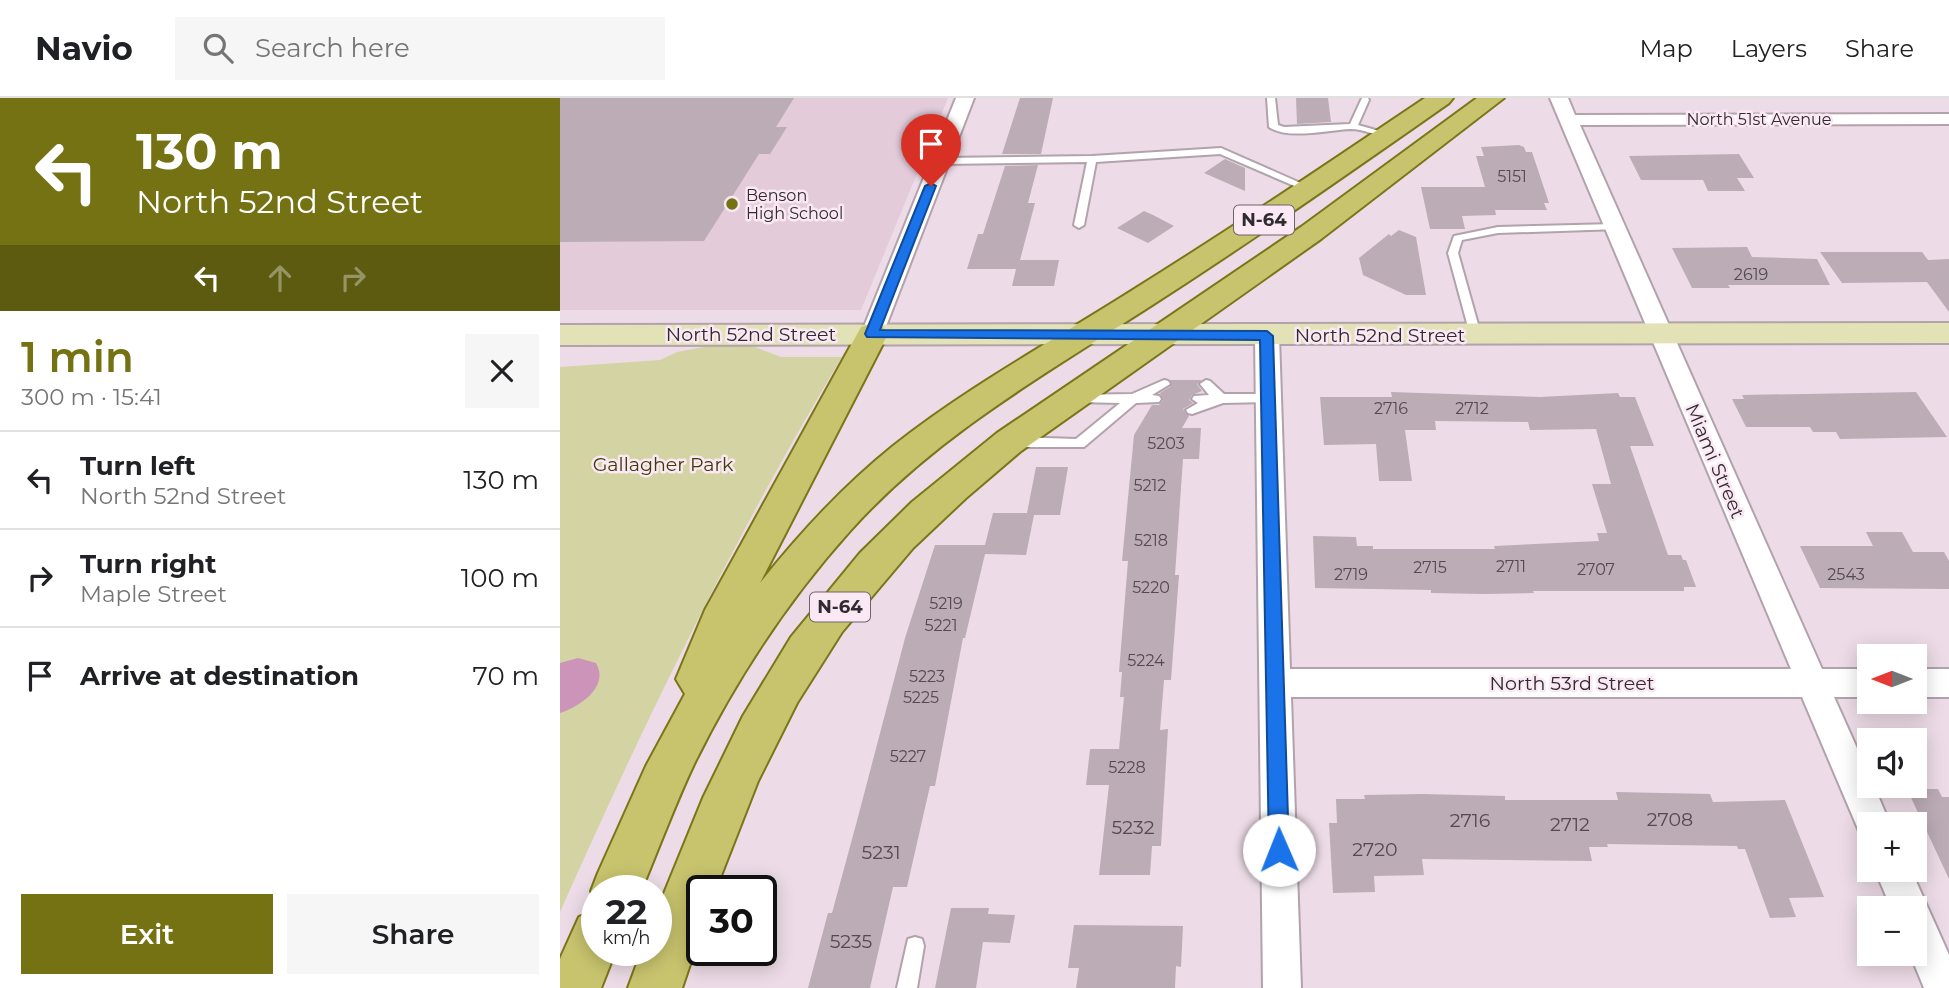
<!DOCTYPE html>
<meta charset="utf-8">
<style>
body{margin:0;font-family:Montserrat,sans-serif;background:#f6f6f6;color:#202124;height:100vh;display:flex;flex-direction:column;font-size:26px;white-space:nowrap}
*{box-sizing:border-box;margin:0}
p{font-size:23px;color:#757577}
.icon{flex:none;width:38px;height:38px;fill:none;stroke:currentColor;stroke-width:2;stroke-linecap:round;stroke-linejoin:round}
.map{position:relative;flex:1;overflow:hidden}
.drawer{display:flex;flex-direction:column;background:#fff;width:560px}
.drawer>*{flex:none}
.hud{background:#757214;color:#fff;overflow:hidden}
.needle{width:46px;rotate:270deg}
.fabs{position:absolute;left:1297px;top:546px;display:grid;gap:14px}
.fabs a{display:grid;place-items:center;width:70px;height:70px;border-radius:0px;background:#fff;box-shadow:0 4px 18px #0003;font-size:35px}
.speed{position:absolute;left:21px;top:777px;display:flex;gap:14px;font-size:35px;font-weight:700;text-align:center}
.speed>*{display:grid;place-content:center;width:91px;height:91px;border-radius:50%;background:#fff;box-shadow:0 4px 18px #0003;line-height:1}
.speed small{font-size:18px;font-weight:400}
.speed .limit{border:4px solid #111;border-radius:10px;background:#fff;color:#111}
.pin{position:absolute;display:grid;place-items:center;width:60px;height:60px;color:#fff;margin:-72px -30px;border-radius:50% 50% 50% 0;rotate:-45deg;box-shadow:0 0 7px #0007}
.pin .icon{rotate:45deg}
.me{position:absolute;width:77px;margin:-38px;rotate:359deg;stroke-linejoin:round;filter:drop-shadow(0 0 5px #0008)}
.turn{display:flex;align-items:center;gap:24px;height:147px;padding:0 21px;font-size:32px}
.turn .icon{width:91px;height:91px;stroke-width:2.5}
.turn b{display:block;font-size:49px;line-height:60px}
.lanes{display:flex;align-items:center;height:66px;padding:0 21px;background:#0003;justify-content:center;gap:35px;direction:ltr}
.lanes .off{opacity:.35}
.round{display:grid;place-items:center;flex:none;width:74px;height:74px;border-radius:0px;background:#f6f6f6}
.overview{display:flex;align-items:center;justify-content:space-between;height:119px;padding:0 21px}
h1{font-size:42px;font-weight:600;line-height:52px;color:#757214}
.primary-button{display:flex;gap:14px;margin-top:auto;padding:14px 21px}
.primary-button a{flex:1;height:80px;border-radius:0px;background:#757214;color:#fff;font-size:28px;font-weight:600;line-height:80px;text-align:center}
.primary-button a+a{background:#f6f6f6;color:#202124}
ul{padding:0;list-style:none}
li{display:flex;align-items:center;gap:21px;height:98px;padding:0 21px;border-top:2px solid #e0e0e0}
li div{flex:1}
li b{display:block;font-size:26px}
li em{font-style:normal}
header{display:flex;align-items:center;gap:42px;box-sizing:border-box;height:98px;padding:0 35px;background:#fff;border-bottom:2px solid #e0e0e0}
header strong{font-size:33px}
nav{display:flex;gap:38px;margin-inline-start:auto;font-size:24px}
.search{width:490px;height:63px;background:#f6f6f6;display:flex;align-items:center;gap:18px;box-sizing:border-box;padding:0 24px;border-radius:0px;color:#757577;font-size:26px}
main{display:flex;flex:1;min-height:0}
.map>svg:first-child{display:block}
</style>
<header>
<strong>Navio</strong>
<div class="search"><svg class="icon" aria-label="search" viewBox="0 0 24 24"><circle cx="10" cy="10" r="6"/><path d="M15 15l6 6"/></svg>Search here</div>
<nav><a>Map</a><a>Layers</a><a>Share</a></nav>
</header>
<main>
<section class="drawer">
<div class="hud">
<div class="turn"><svg class="icon" aria-label="left" viewBox="0 0 24 24"><path d="M17 20v-9H6M10 6l-5 5 5 5"/></svg><div><b>130 m</b>North 52nd Street</div></div>
<div class="lanes"><svg class="icon" aria-label="left" viewBox="0 0 24 24"><path d="M17 20v-9H6M10 6l-5 5 5 5"/></svg><svg class="icon off" aria-label="ahead" viewBox="0 0 24 24"><path d="M12 20V5M6 11l6-6 6 6"/></svg><svg class="icon off" aria-label="right" viewBox="0 0 24 24"><path d="M7 20v-9h11M14 6l5 5-5 5"/></svg></div>
</div>
<div class="overview"><div><h1>1 min</h1><p>300 m · 15:41</p></div><a class="round"><svg class="icon" aria-label="close" viewBox="0 0 24 24"><path d="M6 6l12 12M18 6L6 18"/></svg></a></div>
<ul>
<li><svg class="icon" aria-label="left" viewBox="0 0 24 24"><path d="M17 20v-9H6M10 6l-5 5 5 5"/></svg><div><b>Turn left</b><p>North 52nd Street</p></div><em>130 m</em></li>
<li><svg class="icon" aria-label="right" viewBox="0 0 24 24"><path d="M7 20v-9h11M14 6l5 5-5 5"/></svg><div><b>Turn right</b><p>Maple Street</p></div><em>100 m</em></li>
<li><svg class="icon" aria-label="arrive" viewBox="0 0 24 24"><path d="M6 21V4h12l-3 4 3 4H6"/></svg><div><b>Arrive at destination</b></div><em>70 m</em></li>
</ul>
<div class="primary-button"><a>Exit</a><a>Share</a></div>
</section>
<div class="map">
<svg width="1389" height="890" viewBox="0 0 1389 890">
<rect width="100%" height="100%" fill="#eddce7"/>
<path fill="#e3cbda" d="M0,0H388L301,212H0Z"/>
<path fill="#d4d3a4" d="M187,246L221,259H282C175,437 84,625 0,814V269L100,262L117,254L154,247Z"/>
<path fill="#cd94ba" d="M18,560L36,565C50,589 19,609 0,615V565Z"/>
<path fill="#bcacb6" d="M0,0H234L216,29H227L210,56H199L144,143L0,144Z
M460,0H493L481,56H442Z
M736,0H768L771,24L737,26Z
M959,47L964,49L966,54H972L989,105H984L987,112H935L936,117L902,118L905,131H870L861,89H925L916,58H924L921,49Z
M1179,56L1194,80H1177L1185,93H1148L1143,82H1081L1069,58Z
M665,61L685,70V93L644,75Z
M478,67L468,105H475L460,162H499L494,188H452L456,171H407L418,136H423L445,68Z
M584,113L593,117L614,128L588,145L557,130Z
M839,132L856,139L866,197H846L803,177L799,160L829,136L831,138Z
M1187,149L1192,159L1257,161L1270,187H1168L1170,190H1132L1112,150Z
M1260,154H1362L1368,162L1389,161V214L1367,184L1282,185Z
M610,282H642L637,286L642,293L632,297L629,302L633,305L623,311L629,318L622,330H641L639,361H623L615,477H619L611,582H604L600,632L608,631L601,748H592L590,777H539L549,687H526L530,651H559L564,599H560L562,574H559L568,463H562L574,337L592,307H599L603,302L600,295L611,288Z
M831,294L980,299L1058,295L1060,299H1075L1094,348H1070L1108,457H1121L1123,462H1126L1136,489H1124V493H973L974,495L924,496L871,495V492L755,490L753,438L796,439L797,448H813V451H935L934,448L1039,443L1037,435H1047L1032,386H1051L1036,331L970,332L968,324L875,323L876,332H845L852,383H819L816,346L764,347L760,299H832Z
M1356,294L1387,339L1280,341L1276,334H1253L1250,329H1186L1172,301H1184L1182,297Z
M476,369H508L500,417H474L466,457L425,456L405,540H403L375,688H370L347,789H333L310,890H248L268,815H272L298,719L345,540L375,447H425L433,415H467Z
M1306,434H1342L1353,454H1384L1389,463V491L1260,490L1240,448H1313Z
M1347,691H1378L1382,699H1389V781Z
M1056,694L1150,696L1153,704L1225,702L1264,799L1229,800L1236,819L1210,820L1185,751H1178L1177,748L1047,746L1048,749H1029L1032,763L862,761L864,777L814,778L815,794L773,795L769,725H777L776,701H805L804,697L863,696L945,698V702H1058Z
M391,810H429L428,816L455,817L450,845L423,844L416,890H375Z
M514,827L623,828L621,869L616,868L615,890H516L519,870H508Z"/>
<g fill="none" stroke-linecap="round" stroke-linejoin="round">
<defs>
<path id="lane" d="M707,0H715L718,27L724,29L790,26L802,0H808L809,2L798,27L833,37L828,40C816,37 802,31 791,31C768,32 728,42 709,29Z
M661,50L754,91L746,93L660,56L536,64L524,127L519,130L514,127L527,64L381,66L376,63L381,60L532,58Z
M1055,126L1060,129L1059,131L938,135L902,142L898,155L921,237L919,240H911L888,155L894,138L938,129Z
M604,282L608,283L610,286L592,297L599,298L601,301L599,304L576,305L524,349H454L448,344L454,339L516,341L560,305L516,304L512,303L510,300L512,297L572,296Z
M646,282L650,283L664,296H709L715,300L709,304L663,305L632,316L628,315L626,312L638,305L632,301L634,298L649,297L640,286Z
M355,839L362,841L364,848L357,890H337L348,841Z"/>
<path id="street" d="M396,0H414L323,236L320,241L312,243L304,241L301,236Z
M990,0H1008L1015,17L1389,16V26L1020,27L1262,571H1309V599H1274L1309,677V688H1314L1330,726H1309V741L1301,738L1242,599H731L741,890H703L695,238L699,233L707,231L715,233L719,238L730,571H1231Z
M1354,571H1389V599H1354Z
M1315,772H1351L1389,857V890H1364L1350,856H1354V810H1331Z"/>
<path id="secondary" d="M1389,225V245L0,247V227Z"/>
<path id="primary" d="M865,0H893L889,5C789,75 689,145 586,211C483,277 373,340 290,433C228,502 176,581 135,664C115,706 99,750 81,793H37V807L31,793L38,775L86,668L125,596L116,581L145,512L301,229L312,226L323,229L328,236L200,485C240,435 283,388 333,348C406,290 489,245 568,195C669,132 767,66 865,0Z
M917,0H944L761,141L461,353L406,400L353,450L282,534L237,605L198,683L155,793H142V831L122,890H68L82,852H96V815L143,700L183,618L231,539L300,455L352,404L437,335L741,129Z
M37,811V852H56L41,890H0V861L19,819Z"/>
</defs>
<use href="#lane" stroke="#b2a2ac" stroke-width="4"/>
<use href="#street" stroke="#b2a2ac" stroke-width="4"/>
<use href="#secondary" stroke="#b2a2ac" stroke-width="4"/>
<use href="#primary" stroke="#7b7519" stroke-width="4"/>
<use href="#lane" fill="#fff" fill-rule="evenodd"/>
<use href="#street" fill="#fff" fill-rule="evenodd"/>
<use href="#secondary" fill="#e3e2b6" fill-rule="evenodd"/>
<use href="#primary" fill="#c8c46e" fill-rule="evenodd"/>
</g>
<path fill="#1a73e8" stroke="#114b97" stroke-width="2" d="M371,85L376,88L320,232L707,233L713,238L729,752L726,759L719,762L712,759L709,752L700,242L307,239L305,236L365,88Z"/>
<circle fill="#757214" stroke="#fae9f4" stroke-width="2.5" cx="172" cy="106" r="7"/>
<g text-anchor="middle" dominant-baseline="central" stroke-width="5" stroke-linejoin="round" paint-order="stroke">
<g font-size="16" fill="#312a2f" stroke="#fae9f4">
<text x="1199" y="21">North 51st Avenue</text>
</g>
<g font-size="16" fill="#544a51">
<text x="952" y="78">5151</text>
<text x="1191" y="176">2619</text>
<text x="831" y="310">2716</text>
<text x="912" y="310">2712</text>
<text x="606" y="345">5203</text>
<text x="590" y="387">5212</text>
<text x="591" y="442">5218</text>
<text x="951" y="468">2711</text>
<text x="870" y="469">2715</text>
<text x="1036" y="471">2707</text>
<text x="791" y="476">2719</text>
<text x="1286" y="476">2543</text>
<text x="591" y="489">5220</text>
<text x="386" y="505">5219</text>
<text x="381" y="527">5221</text>
<text x="586" y="562">5224</text>
<text x="367" y="578">5223</text>
<text x="361" y="599">5225</text>
<text x="348" y="658">5227</text>
<text x="567" y="669">5228</text>
</g>
<g font-size="16" fill="#312a2f" stroke="#fae9f4" text-anchor="start">
<text x="186" y="97">Benson<tspan x="186" dy="18">High School</tspan></text>
</g>
<g fill="#fae9f4" stroke="#6d636a" stroke-width="2">
<rect x="674" y="107.5" width="60" height="29" rx="5"/>
<rect x="250" y="494.5" width="60" height="29" rx="5"/>
</g>
<g font-size="18" font-weight="bold" fill="#312a2f">
<text x="704" y="122">N-64</text>
<text x="280" y="509">N-64</text>
</g>
<g font-size="19" fill="#312a2f" stroke="#fae9f4">
<text x="191" y="236">North 52nd Street</text>
<text x="820" y="237">North 52nd Street</text>
<text transform="translate(1155 363) rotate(67)">Miami Street</text>
<text x="1012" y="585">North 53rd Street</text>
</g>
<g font-size="19" fill="#3d3b06" stroke="#fae9f4">
<text x="103" y="366">Gallagher Park</text>
</g>
<g font-size="19" fill="#544a51">
<text x="1110" y="721">2708</text>
<text x="910" y="722">2716</text>
<text x="1010" y="726">2712</text>
<text x="573" y="729">5232</text>
<text x="815" y="751">2720</text>
<text x="321" y="754">5231</text>
<text x="291" y="843">5235</text>
</g>
</g>
</svg>
<div class="fabs">
<a><svg class="needle" viewBox="-14 -14 28 28"><path d="M0-13l5 13h-10z" fill="#e53935"/><path d="M0 13l5-13h-10z" fill="#757577"/></svg></a>
<a><svg class="icon" aria-label="sound" viewBox="0 0 24 24"><path d="M4 9h4l5-4v14l-5-4H4zM17 9q2 3 0 6"/></svg></a>
<a>+</a>
<a>−</a>
</div>
<div class="speed"><div>22<small>km/h</small></div><div class="limit">30</div></div>
<div class="pin" style="left:371px;top:88px;background:#d93025"><svg class="icon" aria-label="arrive" viewBox="0 0 24 24"><path d="M6 21V4h12l-3 4 3 4H6"/></svg></div>
<svg class="me" style="left:719px;top:752px" viewBox="-20 -20 40 40"><circle r="19" fill="#fff"/><path d="M0-13L10 11 0 6-10 11z" fill="#1a73e8"/></svg>
</div>
</main>
